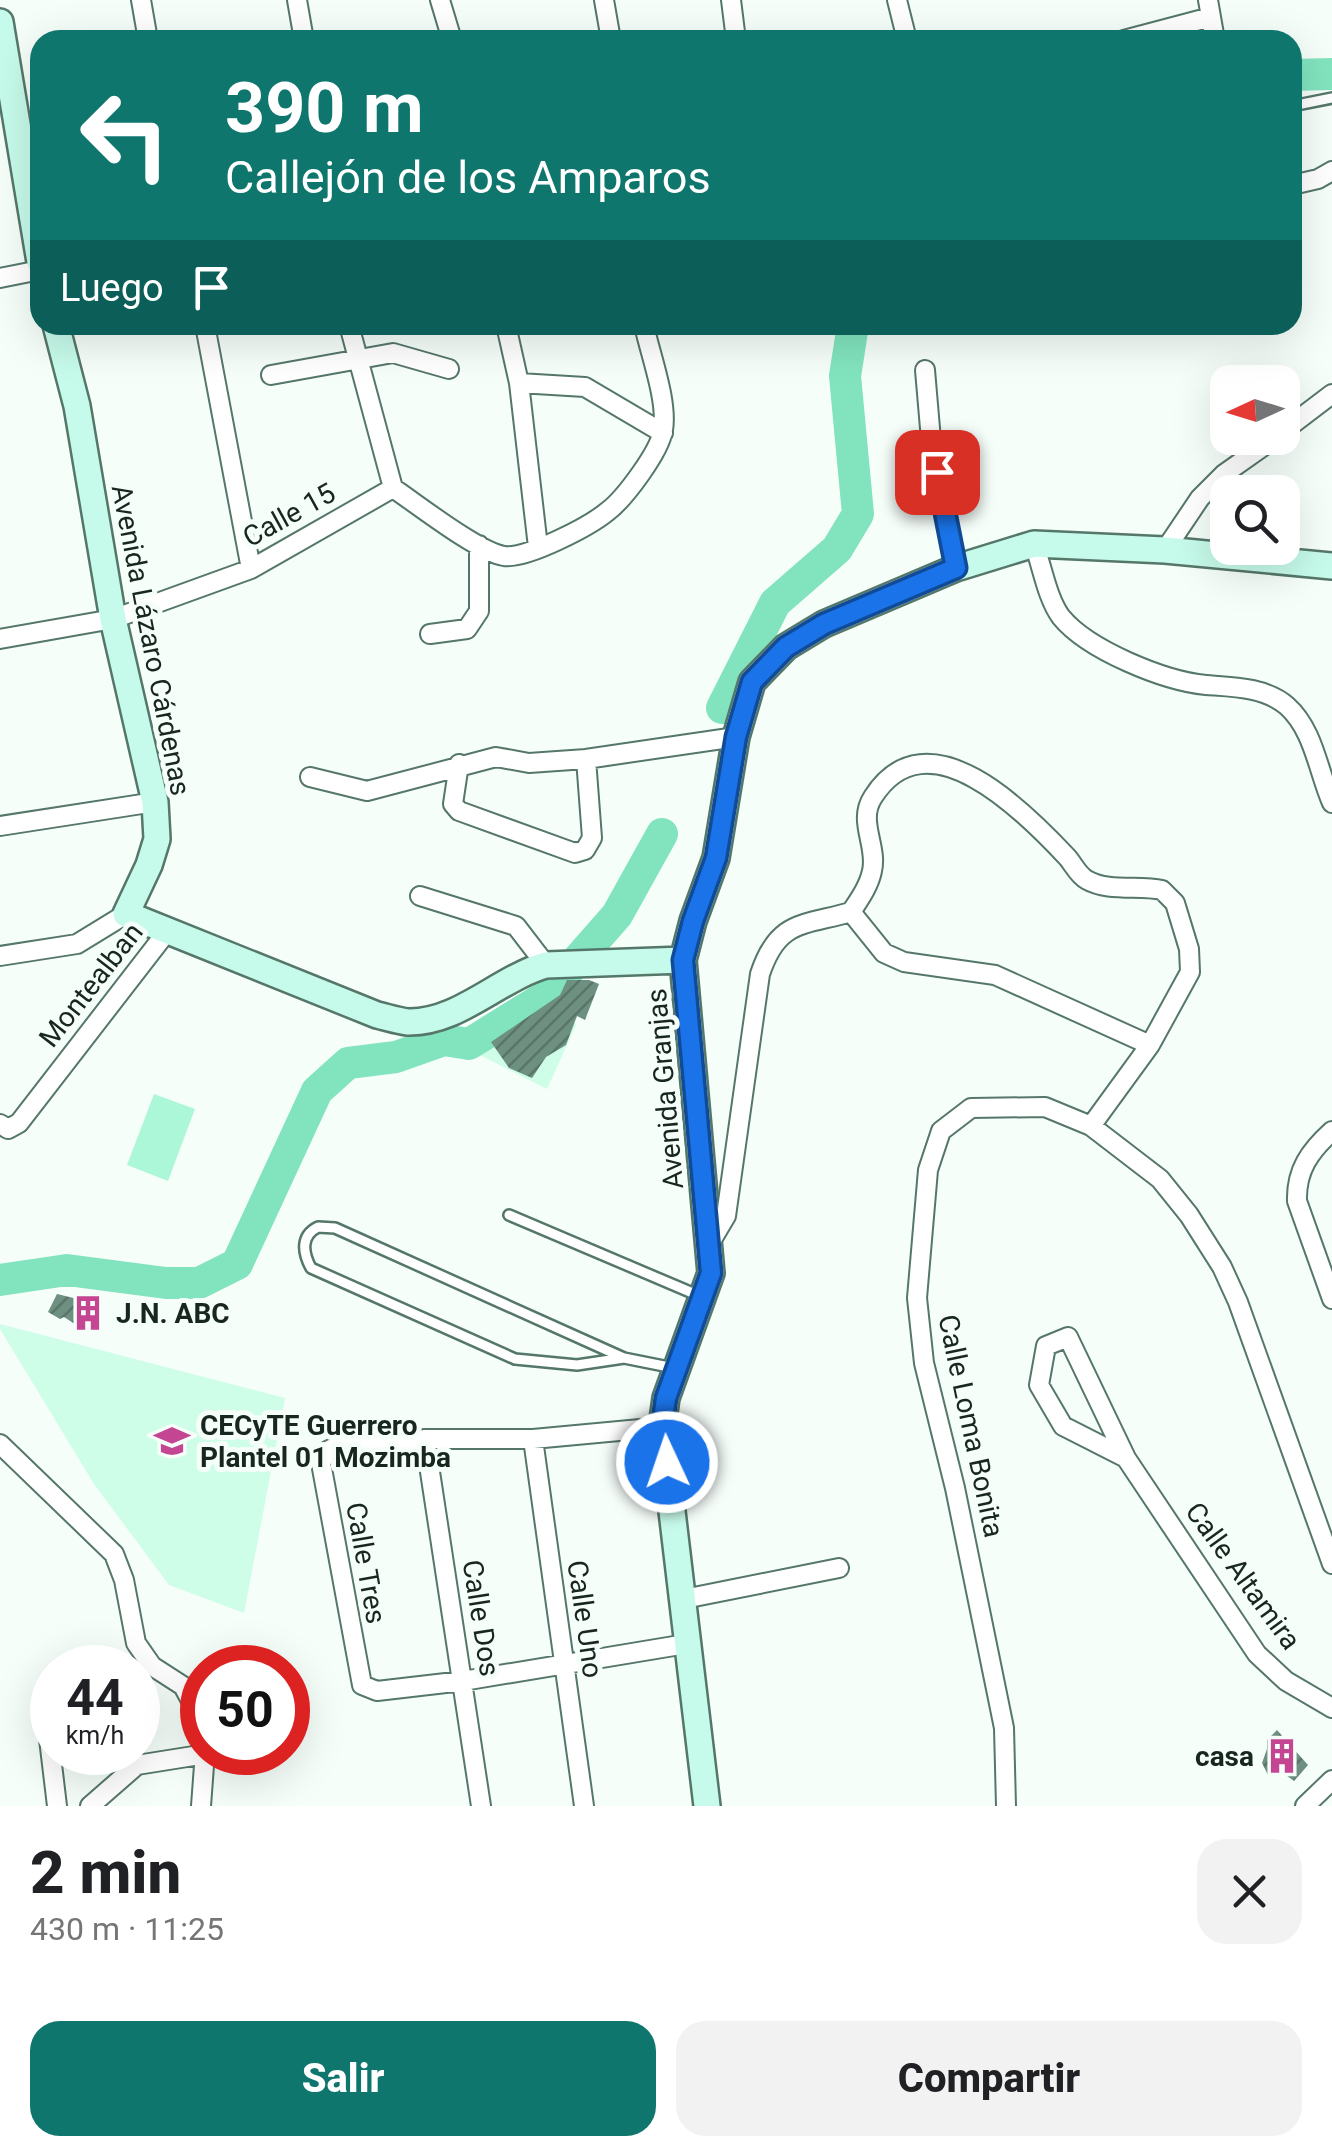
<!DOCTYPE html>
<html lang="es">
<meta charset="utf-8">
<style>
body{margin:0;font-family:Roboto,sans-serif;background:#f2f2f2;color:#202124;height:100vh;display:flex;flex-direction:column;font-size:38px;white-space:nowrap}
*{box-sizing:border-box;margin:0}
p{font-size:32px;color:#757577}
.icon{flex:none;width:55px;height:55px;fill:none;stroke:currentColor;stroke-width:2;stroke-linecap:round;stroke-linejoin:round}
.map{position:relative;height:1806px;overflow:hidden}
.sheet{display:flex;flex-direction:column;background:#fff;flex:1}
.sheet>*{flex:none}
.banner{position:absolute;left:30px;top:30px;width:1272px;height:305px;border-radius:30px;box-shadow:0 10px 40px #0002;background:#0f766e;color:#fff;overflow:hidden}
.needle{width:65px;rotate:266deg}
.controls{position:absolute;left:1210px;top:365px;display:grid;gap:20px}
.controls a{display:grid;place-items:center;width:90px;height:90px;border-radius:20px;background:#fff;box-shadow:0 10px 40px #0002;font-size:50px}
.speed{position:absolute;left:30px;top:1645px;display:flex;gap:20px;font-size:50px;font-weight:700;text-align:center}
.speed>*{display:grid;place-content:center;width:130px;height:130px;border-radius:50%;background:#fff;box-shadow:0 10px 40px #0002;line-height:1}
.speed small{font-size:25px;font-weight:400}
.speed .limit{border:15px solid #d22;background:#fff;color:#111}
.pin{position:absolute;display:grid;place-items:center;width:85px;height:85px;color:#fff;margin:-42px;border-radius:20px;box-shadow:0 5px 15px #0006}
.me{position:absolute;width:110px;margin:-55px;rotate:357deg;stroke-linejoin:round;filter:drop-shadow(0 0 8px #0008)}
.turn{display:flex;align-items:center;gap:35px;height:210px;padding:0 30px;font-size:45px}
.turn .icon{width:130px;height:130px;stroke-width:2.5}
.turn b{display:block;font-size:70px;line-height:85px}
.then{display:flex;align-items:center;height:95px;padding:0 30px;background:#0003;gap:20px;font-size:38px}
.round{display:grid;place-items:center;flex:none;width:105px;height:105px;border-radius:30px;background:#f2f2f2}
.head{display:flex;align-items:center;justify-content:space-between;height:170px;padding:0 30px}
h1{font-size:60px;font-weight:800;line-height:75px}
.cta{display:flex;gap:20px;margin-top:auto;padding:20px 30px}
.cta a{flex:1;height:115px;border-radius:30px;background:#0f766e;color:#fff;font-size:40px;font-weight:800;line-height:115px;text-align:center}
.cta a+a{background:#f2f2f2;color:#202124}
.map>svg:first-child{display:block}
</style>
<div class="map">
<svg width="1332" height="1806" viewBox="0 0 1332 1806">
<defs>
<pattern id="building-hatch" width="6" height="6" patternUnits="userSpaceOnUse" patternTransform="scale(2.5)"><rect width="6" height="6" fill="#6d9081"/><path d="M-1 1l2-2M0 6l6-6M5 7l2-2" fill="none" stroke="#597569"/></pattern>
</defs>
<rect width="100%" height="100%" fill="#f6fefa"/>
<path fill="#cefde8" d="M555,995L576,1025L547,1089L474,1052Z
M0,1324L285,1398L244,1613L169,1585L94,1484L0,1329Z"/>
<path fill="#acf7d8" d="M154,1094L195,1109L168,1181L127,1165Z"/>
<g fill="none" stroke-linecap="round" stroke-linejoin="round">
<path stroke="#82e4be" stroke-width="32" d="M1292,75L1332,74
M722,708L775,603L837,549L858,514L845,376L853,325
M0,1280L67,1270L166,1283H199L237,1264L317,1091L348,1063L396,1057L444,1040L469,1044L545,997L617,915L662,834"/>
</g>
<path fill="url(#building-hatch)" d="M567,980H589L599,984L585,1020L577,1016L566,1045L546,1057L532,1078L509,1068L491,1042L560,995Z
M57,1294L86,1301L100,1310V1331L84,1330L64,1317L60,1319L48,1312Z
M1277,1730L1308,1765L1294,1781L1279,1770L1268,1775L1262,1763L1267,1749V1740Z"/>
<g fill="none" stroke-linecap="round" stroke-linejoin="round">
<defs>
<path id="lane" d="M1292,106L1332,98
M509,1215L702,1297
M624,1358L577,1365L515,1359L311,1268C303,1253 300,1236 318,1227L335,1228L624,1358L674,1368"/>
<path id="street" d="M141,0L148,40
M297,0L304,40
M440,0L452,40
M604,0L611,40
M731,0L736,40
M897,0L907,40
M1208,0L1215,40
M1124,40L1211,17
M1292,185L1318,179L1332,171
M0,278L40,270
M205,325L251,569
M349,325L393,488
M506,325L519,383L538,547
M925,370L931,440L956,568
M271,375L393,353L449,369
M519,383L585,387L663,433
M1282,432L1332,394
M1034,544C1042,566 1047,598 1061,617C1088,650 1164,681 1206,685C1232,687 1265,687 1287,706C1314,730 1318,771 1332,803
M1165,550L1200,498L1224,474L1275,438
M430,634L467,629L479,611V545
M0,639L113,619L251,569L393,488C417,504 478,552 504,556C527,559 590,526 608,511C625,498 660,451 663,430C668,401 650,354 644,325
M459,764L453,804L459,811L575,853L585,850L592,838L586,759
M310,777L367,791L496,757L529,763L586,759L736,737
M0,826L155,802
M420,896L516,926L546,965
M851,912L884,953L904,962L995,975L1150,1045
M0,956L77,944L126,914
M0,1124L8,1129L19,1123L169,929
M1332,1131C1310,1151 1296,1170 1297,1201L1332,1299
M710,1243L726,1216L760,974C778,920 802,926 851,912C859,900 869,886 872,871C878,846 857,821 873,797C927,712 1025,812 1067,857C1074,865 1078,875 1087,880C1108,892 1139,885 1162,890L1175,903L1189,949L1190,972L1150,1045L1091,1126
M662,1427L533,1439H425L339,1445L327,1451L321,1463L362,1685L377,1691L463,1681L686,1644
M425,1439L481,1806
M533,1439L584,1806
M0,1444L114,1554L124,1580L136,1643L152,1666L183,1686L195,1708L202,1740
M1126,1458L1063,1426L1039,1385L1046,1346L1068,1337L1126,1458L1257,1654L1286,1681L1332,1708
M684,1599L839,1568
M46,1714L57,1806
M90,1806L137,1765L206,1754
M201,1806L205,1752
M1006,1806L1004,1728L955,1488L924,1363L917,1298L928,1170L941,1131L971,1108L1045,1107L1091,1126L1160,1179L1189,1215L1222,1267L1238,1302L1332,1564
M1305,1806L1332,1780"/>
<path id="secondary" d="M0,22L40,262
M56,325L77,406L113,619L155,802L157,839L149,865L126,914L377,1015C386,1017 398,1021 408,1022C459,1023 499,978 546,965L683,960
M707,1806L662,1427L666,1398L711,1273L683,960L693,921L716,858L736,737L752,682L786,647L824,624L956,568L1034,544L1165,550L1332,566"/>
</defs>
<use href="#lane" stroke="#557769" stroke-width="14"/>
<use href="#street" stroke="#557769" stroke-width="22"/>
<use href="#secondary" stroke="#557769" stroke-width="30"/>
<use href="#lane" stroke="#fff" stroke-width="9"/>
<use href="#street" stroke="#fff" stroke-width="18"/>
<use href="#secondary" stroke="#c6faea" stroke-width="25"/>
</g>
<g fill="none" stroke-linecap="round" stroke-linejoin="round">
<defs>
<path id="route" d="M667,1462L662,1427L666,1398L711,1273L683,960L693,921L716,858L736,737L752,682L786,647L824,624L956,568L937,472"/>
</defs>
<use href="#route" stroke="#114b97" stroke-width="25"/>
<use href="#route" stroke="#1a73e8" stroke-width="18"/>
</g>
<defs>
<symbol id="building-bare" viewBox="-9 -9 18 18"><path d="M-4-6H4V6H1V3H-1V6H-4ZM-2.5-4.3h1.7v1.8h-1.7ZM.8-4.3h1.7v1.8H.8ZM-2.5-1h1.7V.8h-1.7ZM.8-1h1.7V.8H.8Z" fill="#c44692" stroke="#f6fefa" stroke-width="2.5" paint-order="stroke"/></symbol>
<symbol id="school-bare" viewBox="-9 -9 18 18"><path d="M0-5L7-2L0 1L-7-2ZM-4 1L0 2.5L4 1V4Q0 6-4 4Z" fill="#c44692" stroke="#f6fefa" stroke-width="2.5" paint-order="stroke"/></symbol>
</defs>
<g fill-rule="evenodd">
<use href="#building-bare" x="63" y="1288" width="50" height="50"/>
<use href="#school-bare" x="147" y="1416" width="50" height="50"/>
<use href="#building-bare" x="1257" y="1731" width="50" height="50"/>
</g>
<g text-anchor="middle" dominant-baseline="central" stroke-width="10" stroke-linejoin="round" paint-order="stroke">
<g font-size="28" fill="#182620" stroke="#f6fefa">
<text transform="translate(289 515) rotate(-29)">Calle 15</text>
<text transform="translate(151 640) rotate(79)">Avenida Lázaro Cárdenas</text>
<text transform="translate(91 985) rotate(-52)">Montealban</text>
<text transform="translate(665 1089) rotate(-95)">Avenida Granjas</text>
<text transform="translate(971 1426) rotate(78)">Calle Loma Bonita</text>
<text transform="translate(366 1563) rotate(80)">Calle Tres</text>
<text transform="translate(1243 1576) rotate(54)">Calle Altamira</text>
<text transform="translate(481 1618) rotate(81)">Calle Dos</text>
<text transform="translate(585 1619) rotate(82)">Calle Uno</text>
</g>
<g font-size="28" font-weight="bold" fill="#182620" stroke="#f6fefa" text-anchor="start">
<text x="116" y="1313">J.N. ABC</text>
<text x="200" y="1425">CECyTE Guerrero<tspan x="200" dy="32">Plantel 01 Mozimba</tspan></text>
<text x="1254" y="1756" text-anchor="end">casa</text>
</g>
</g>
</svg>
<div class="controls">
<a><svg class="needle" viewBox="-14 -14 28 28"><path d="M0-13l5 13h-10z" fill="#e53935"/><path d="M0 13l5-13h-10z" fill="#757577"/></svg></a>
<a><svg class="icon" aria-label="search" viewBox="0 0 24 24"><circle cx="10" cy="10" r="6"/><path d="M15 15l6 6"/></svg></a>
</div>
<div class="speed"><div>44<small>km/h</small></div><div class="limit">50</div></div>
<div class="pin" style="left:937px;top:472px;background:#d93025"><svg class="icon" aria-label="arrive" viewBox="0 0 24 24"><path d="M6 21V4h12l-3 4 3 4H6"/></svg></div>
<svg class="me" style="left:667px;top:1462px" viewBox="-20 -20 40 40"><circle r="17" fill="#1a73e8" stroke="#fff" stroke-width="3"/><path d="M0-11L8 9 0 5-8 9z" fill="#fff"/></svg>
<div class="banner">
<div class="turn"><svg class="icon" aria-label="left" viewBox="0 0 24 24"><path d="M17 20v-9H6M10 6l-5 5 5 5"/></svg><div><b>390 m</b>Callejón de los Amparos</div></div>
<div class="then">Luego<svg class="icon" aria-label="arrive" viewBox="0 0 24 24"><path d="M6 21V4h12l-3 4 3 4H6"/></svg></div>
</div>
</div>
<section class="sheet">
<div class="head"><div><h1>2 min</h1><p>430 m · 11:25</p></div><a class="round"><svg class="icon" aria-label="close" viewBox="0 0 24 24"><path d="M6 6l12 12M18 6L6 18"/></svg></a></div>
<div class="cta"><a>Salir</a><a>Compartir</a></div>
</section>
